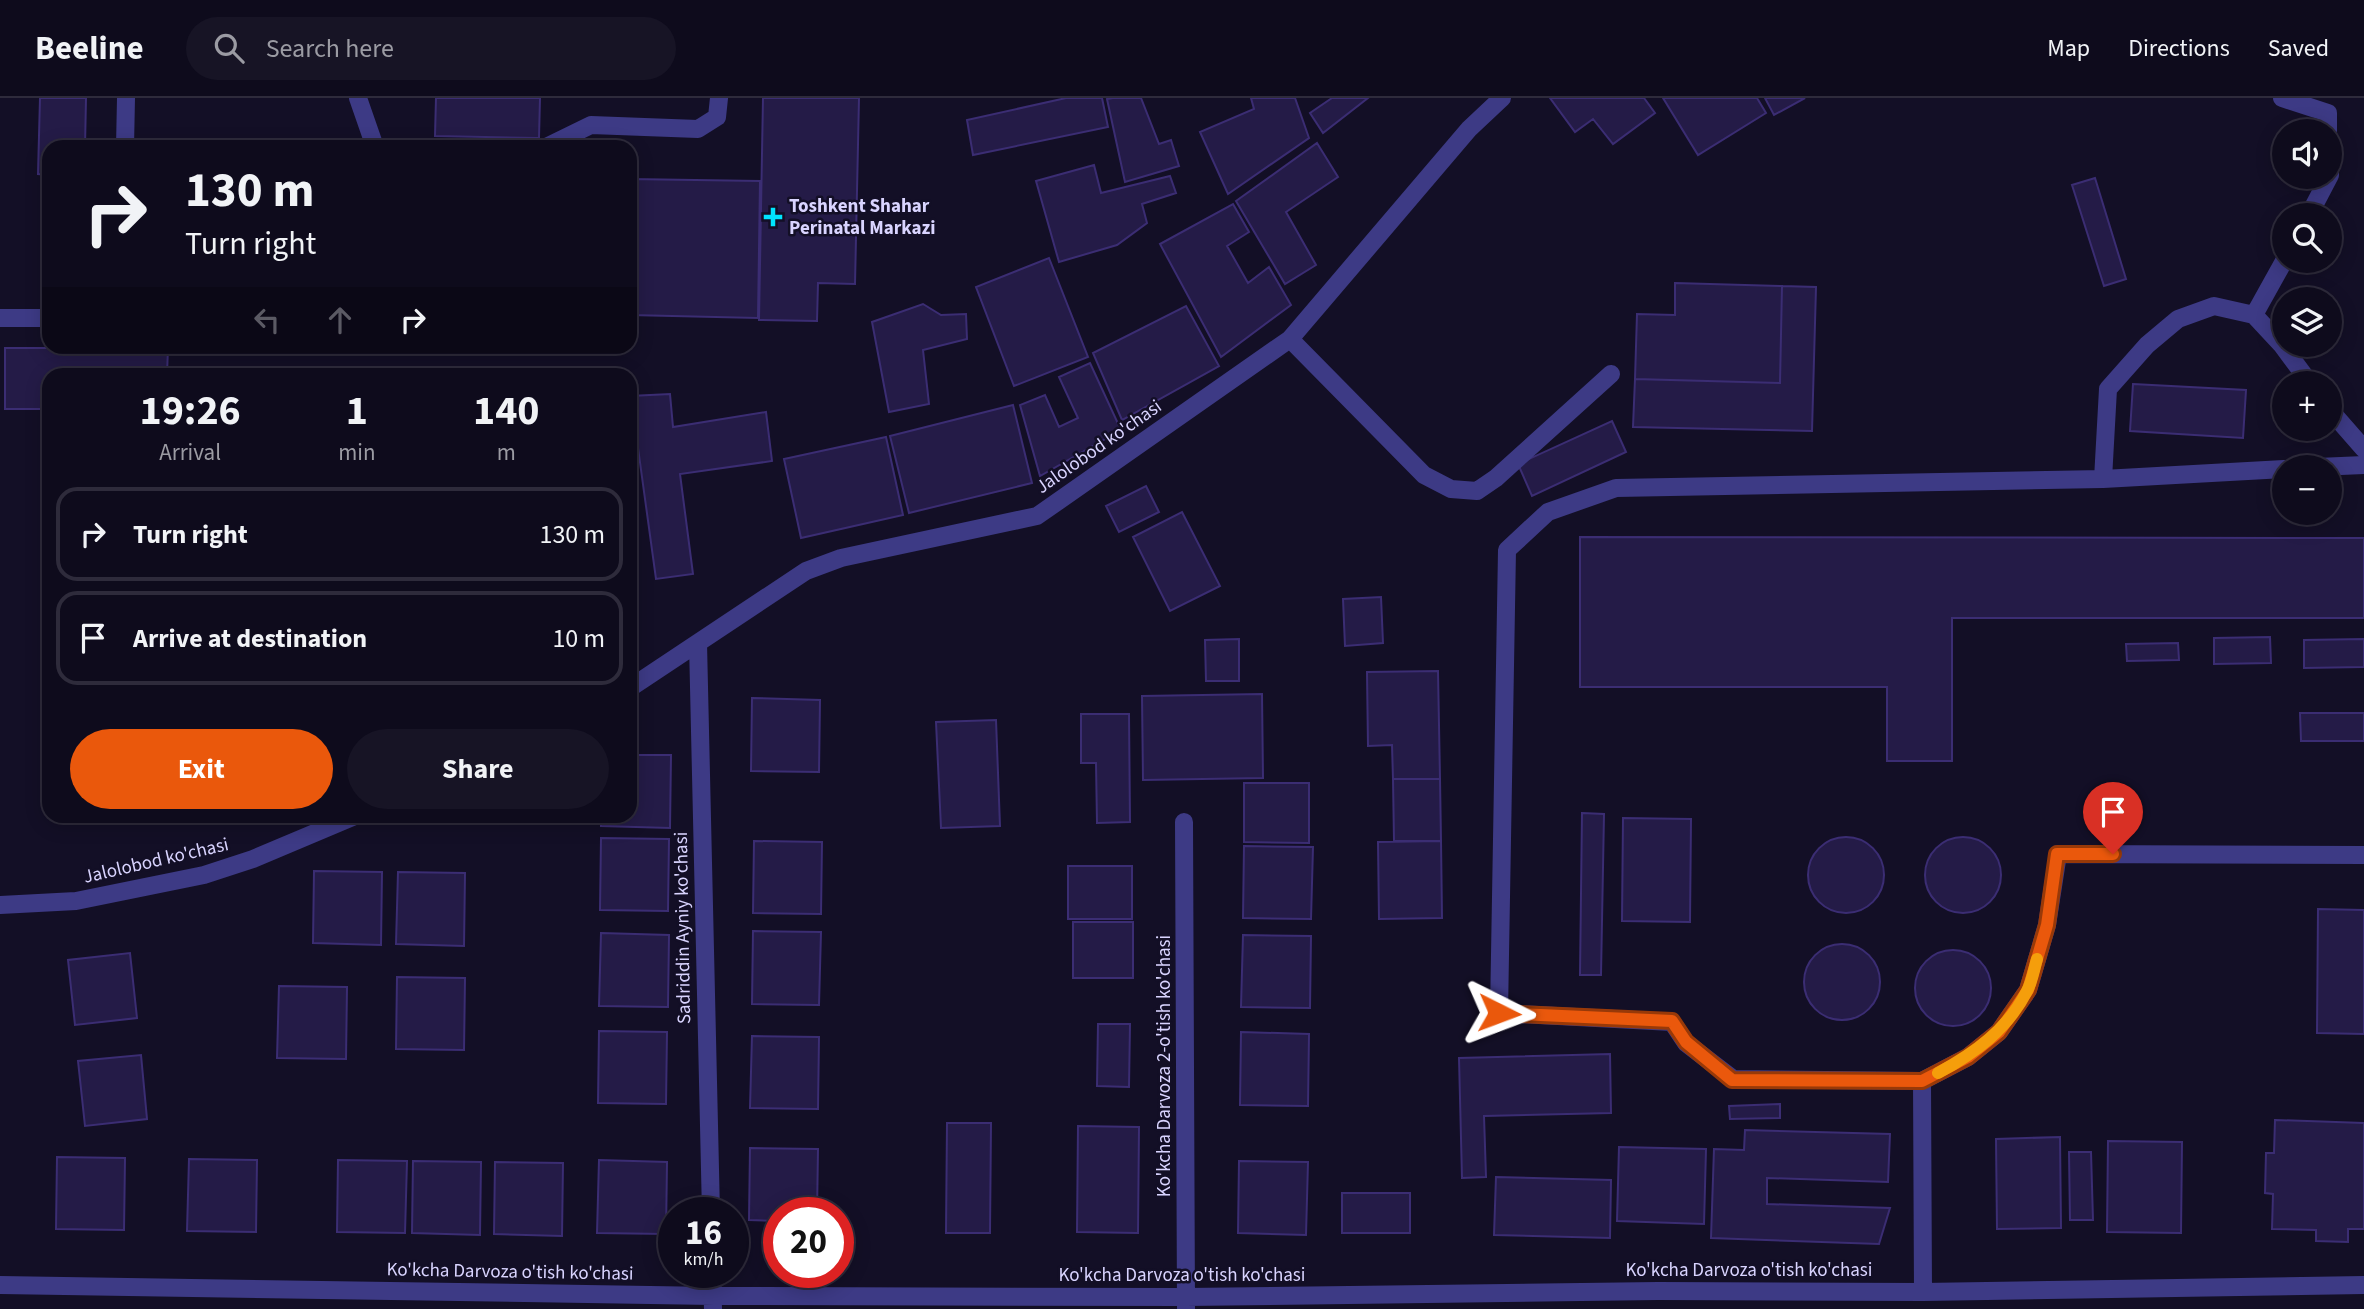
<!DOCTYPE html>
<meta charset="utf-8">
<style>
body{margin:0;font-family:"Source Sans 3",sans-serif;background:#171425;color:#f1f3f6;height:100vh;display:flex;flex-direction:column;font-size:26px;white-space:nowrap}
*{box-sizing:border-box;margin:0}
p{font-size:23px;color:#9b9ba3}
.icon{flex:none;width:38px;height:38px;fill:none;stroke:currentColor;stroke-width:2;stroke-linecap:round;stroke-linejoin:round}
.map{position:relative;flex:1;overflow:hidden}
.side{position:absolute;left:42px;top:270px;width:595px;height:455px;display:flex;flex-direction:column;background:#0e0b1c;border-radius:21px;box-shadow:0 4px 18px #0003,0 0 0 2px #2e2b3b}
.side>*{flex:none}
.banner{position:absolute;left:42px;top:42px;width:595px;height:214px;border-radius:21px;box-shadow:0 4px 18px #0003,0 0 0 2px #2e2b3b;background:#0e0b1c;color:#f1f3f6;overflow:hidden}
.buttons{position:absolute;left:2272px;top:21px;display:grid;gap:14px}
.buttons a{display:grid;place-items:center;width:70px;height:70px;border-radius:50%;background:#0e0b1c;box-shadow:0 4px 18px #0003,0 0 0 2px #2e2b3b;font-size:35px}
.speed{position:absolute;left:658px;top:1099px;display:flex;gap:14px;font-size:35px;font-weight:700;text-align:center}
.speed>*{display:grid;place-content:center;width:91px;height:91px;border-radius:50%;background:#0e0b1c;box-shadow:0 4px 18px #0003,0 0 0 2px #2e2b3b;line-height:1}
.speed small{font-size:18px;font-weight:400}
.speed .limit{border:10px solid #d22;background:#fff;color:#111}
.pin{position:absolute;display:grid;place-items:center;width:60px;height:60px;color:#fff;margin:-72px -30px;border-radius:50% 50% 50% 0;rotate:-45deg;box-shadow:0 0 7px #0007}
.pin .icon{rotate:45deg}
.me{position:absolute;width:77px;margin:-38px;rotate:93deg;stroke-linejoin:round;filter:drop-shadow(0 0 5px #0008)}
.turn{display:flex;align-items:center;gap:24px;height:147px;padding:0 28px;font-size:32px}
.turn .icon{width:91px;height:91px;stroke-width:2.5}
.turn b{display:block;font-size:49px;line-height:60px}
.lanes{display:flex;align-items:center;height:66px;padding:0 28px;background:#0003;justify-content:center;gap:35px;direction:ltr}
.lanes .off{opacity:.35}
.eta{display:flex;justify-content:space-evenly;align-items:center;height:119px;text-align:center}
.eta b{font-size:42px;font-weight:700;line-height:49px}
.button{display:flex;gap:14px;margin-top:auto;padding:14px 28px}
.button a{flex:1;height:80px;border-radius:42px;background:#ea580c;color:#fff;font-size:28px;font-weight:700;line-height:80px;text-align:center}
.button a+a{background:#171425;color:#f1f3f6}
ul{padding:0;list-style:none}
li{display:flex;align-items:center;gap:21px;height:94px;margin:0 14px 10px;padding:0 14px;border:4px solid #2e2b3b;border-radius:21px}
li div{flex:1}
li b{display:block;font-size:26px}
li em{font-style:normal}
header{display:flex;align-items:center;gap:42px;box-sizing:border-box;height:98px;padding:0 35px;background:#0e0b1c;border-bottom:2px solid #2e2b3b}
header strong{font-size:33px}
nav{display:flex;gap:38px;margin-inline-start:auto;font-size:24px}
.search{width:490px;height:63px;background:#171425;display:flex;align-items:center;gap:18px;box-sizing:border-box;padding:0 24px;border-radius:38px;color:#9b9ba3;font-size:26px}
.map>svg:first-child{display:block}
</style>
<header>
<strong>Beeline</strong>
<div class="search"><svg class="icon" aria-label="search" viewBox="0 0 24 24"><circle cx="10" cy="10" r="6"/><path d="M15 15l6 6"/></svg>Search here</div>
<nav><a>Map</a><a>Directions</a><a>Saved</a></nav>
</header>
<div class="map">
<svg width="2364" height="1211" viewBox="0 0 2364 1211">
<rect width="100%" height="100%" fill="#130f26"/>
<path fill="#241b47" stroke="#3b2d73" stroke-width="2" d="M40,0H86L85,49H49V77L38,76Z
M436,0H540L539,40L435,38Z
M763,0H859L855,186L818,185L817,223L759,222Z
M1066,0H1102L1108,29L973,57L967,22Z
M1113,0H1141L1159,46L1171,42L1179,68L1125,84L1107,1Z
M1251,0H1295L1309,40L1228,96L1200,34L1254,11Z
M1332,0H1368L1323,35L1310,15Z
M1550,0H1644L1655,15L1613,46L1593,21L1575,34Z
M1663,0H1757L1766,15L1698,57Z
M1765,0H1805L1774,17Z
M1317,45L1338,79L1286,114L1316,167L1285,186L1236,103Z
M1094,67L1101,95L1170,78L1176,95L1142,106L1147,125L1117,147L1059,164L1036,83Z
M2095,80L2126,181L2104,188L2072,87Z
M630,81L760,83L758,220L630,217Z
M47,104L49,105V195H45Z
M1233,106L1249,134L1227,148L1248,185L1269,169L1291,207L1221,259L1160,146Z
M1049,160L1088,259L1014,288L976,189Z
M1675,185L1782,188L1780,285L1635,281L1637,216L1675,217Z
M1782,188L1816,189L1812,333L1633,329L1635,281L1780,285Z
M923,206L941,217L966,216L967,241L923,252L929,306L889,314L872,224Z
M1186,208L1219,268L1122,322L1093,255Z
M5,250H168L167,276H49V311H5Z
M1090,265L1121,332L1040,378L1020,307L1045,297L1059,329L1078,320L1059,279Z
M2133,286L2246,292L2243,340L2130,333Z
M670,296L673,329L766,314L772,363L680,376L693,476L656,481L635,328H630V298Z
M1013,307L1032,385L909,415L890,338Z
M1612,323L1626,354L1532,398L1518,366Z
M886,339L903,417L801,440L784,361Z
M1146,388L1159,414L1119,434L1106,408Z
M1182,414L1220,488L1170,513L1133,439Z
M1580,439L2364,440V520H1952V663H1887V589H1580Z
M1381,499L1383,545L1345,548L1343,501Z
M2270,539L2271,565L2214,566V540Z
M1239,541V583H1206L1205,542Z
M2364,541V569L2304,570V542Z
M2178,545L2179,562L2127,563L2126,546Z
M1438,573L1440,681H1393L1392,647L1368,648L1367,574Z
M1262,596L1263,680L1143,682L1142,598Z
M752,600L820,602L819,674L751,673Z
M2300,615H2364V643H2301Z
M1081,616H1129L1130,724L1097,725L1096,665H1081Z
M996,622L1000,728L941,730L936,624Z
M630,657H671L670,730L601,728V718H630Z
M1393,681H1440L1441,743H1394Z
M1244,685H1309V745L1244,744Z
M1582,715L1604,716L1601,877H1580Z
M1623,720L1691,721L1690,824L1622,823Z
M1808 777a38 38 0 1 1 76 0a38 38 0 1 1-76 0Z
M1925 777a38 38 0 1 1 76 0a38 38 0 1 1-76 0Z
M601,740L669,741L668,813L600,812Z
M754,743L822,744L821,816L753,815Z
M1441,743L1442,820L1379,821L1378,744Z
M1244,748L1313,749L1311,821L1243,820Z
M1068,768H1132V821H1068Z
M314,773L382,774L381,847L313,845Z
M398,774L465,775L464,848L396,846Z
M2318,811L2364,812V936L2317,935Z
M1073,824H1133V880H1073Z
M753,833L821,834L819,907L752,906Z
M601,835L669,837L668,909L599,908Z
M1243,837L1311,838L1310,910L1241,909Z
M1804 884a38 38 0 1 1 76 0a38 38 0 1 1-76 0Z
M1915 890a38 38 0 1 1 76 0a38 38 0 1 1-76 0Z
M130,855L137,920L75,927L68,862Z
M397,879L465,880L464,952L396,951Z
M279,888L347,889L346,961L277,960Z
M1098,926H1130L1129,989L1097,988Z
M599,933L667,934L666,1006L598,1005Z
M1241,934L1309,936L1308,1008L1240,1007Z
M752,938L819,939L818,1011L750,1010Z
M1610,956L1611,1015L1484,1018L1486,1079L1462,1080L1459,960Z
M141,957L147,1021L85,1028L78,963Z
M1780,1006V1020L1730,1021L1729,1008Z
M2275,1022L2364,1025V1131H2348V1144L2316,1143V1132L2272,1131L2273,1096L2265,1095L2266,1055H2274Z
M947,1025H991L990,1135H946Z
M1078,1028L1139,1029L1138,1135L1077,1134Z
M1745,1032L1890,1036L1888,1084L1767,1080V1106L1890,1110L1879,1146L1711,1140L1714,1051L1744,1052Z
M2060,1039L2061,1130L1997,1131L1996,1041Z
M2108,1043L2182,1044L2181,1135L2107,1134Z
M1619,1049L1706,1051L1704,1126L1617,1123Z
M750,1050L818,1051L817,1115H779V1123L749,1122Z
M2069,1054H2091L2093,1122H2070Z
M57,1059L125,1060L124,1132L56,1131Z
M189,1061L257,1062L256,1134L187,1133Z
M338,1062L407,1063L405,1135L337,1134Z
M599,1062L667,1064L666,1136L597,1135Z
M413,1063L481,1064L480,1137L412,1135Z
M1239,1063L1308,1064L1306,1137L1238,1135Z
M495,1064L563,1065L562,1138L494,1136Z
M1496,1079L1611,1082L1610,1140L1494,1137Z
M1342,1095H1410V1135H1342Z"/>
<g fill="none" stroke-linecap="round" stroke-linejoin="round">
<path stroke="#3d3a85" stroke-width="18" d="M358,0L375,49
M2282,0L2328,15V33
M125,49L126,0
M546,49L591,27L698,31L717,19L719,0
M2309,117L2330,77L2329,53
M2254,217L2284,163
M0,220H49
M1290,241L1424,377L1451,391L1477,393L1496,380L1611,276
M2329,311L2364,351
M2318,369L2364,367
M2284,371L2103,381L1616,390L1548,414L1507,452L1499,915L1672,924L1686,945L1733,981L1922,983L1968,959L1999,934L2028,892L2047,827L2058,756L2364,757
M2103,381L2108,291L2147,247L2178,221L2214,208L2254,217L2281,246L2310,285
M698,545L711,1115
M630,590L806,473L841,460L1037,418L1290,241L1469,31L1502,0
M1184,724L1186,1211
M0,807L76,803L204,777L253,761L355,718
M1922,983L1923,1194
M712,1174L713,1211
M0,1187L713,1198L1186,1199L1658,1193L1923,1194L2364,1187"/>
</g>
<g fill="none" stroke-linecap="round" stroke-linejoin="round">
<defs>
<path id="route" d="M1499,915L1672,923L1686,944L1732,982L1922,983L1968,959L1999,934L2028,892L2047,827L2057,756H2113"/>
</defs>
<use href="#route" stroke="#983908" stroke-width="18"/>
<use href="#route" stroke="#ea580c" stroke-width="12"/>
<path stroke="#f59e0b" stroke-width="12" d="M1938,975C1975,955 2007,932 2027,893C2032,884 2034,871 2037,861"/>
</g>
<path fill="#00e5ff" stroke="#130f26" stroke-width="2.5" d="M769.5 108.5h7v7h7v7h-7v7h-7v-7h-7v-7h7z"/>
<g text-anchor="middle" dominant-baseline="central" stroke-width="5" stroke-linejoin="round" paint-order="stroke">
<g font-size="19" font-weight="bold" fill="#d9d4ff" stroke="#130f26" text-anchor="start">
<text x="789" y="108">Toshkent Shahar<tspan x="789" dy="22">Perinatal Markazi</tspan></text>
</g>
<g font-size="19" fill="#d9d4ff" stroke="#130f26">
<text transform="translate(1099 349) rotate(-35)">Jalolobod ko'chasi</text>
<text transform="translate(156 763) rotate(-13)">Jalolobod ko'chasi</text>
<text transform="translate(683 830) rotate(-91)">Sadriddin Ayniy ko'chasi</text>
<text transform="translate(1164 968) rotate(-90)">Ko'kcha Darvoza 2-o'tish ko'chasi</text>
<text x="1749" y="1172">Ko'kcha Darvoza o'tish ko'chasi</text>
<text transform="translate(510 1174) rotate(1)">Ko'kcha Darvoza o'tish ko'chasi</text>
<text x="1182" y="1177">Ko'kcha Darvoza o'tish ko'chasi</text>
</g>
</g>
</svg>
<div class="buttons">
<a><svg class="icon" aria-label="sound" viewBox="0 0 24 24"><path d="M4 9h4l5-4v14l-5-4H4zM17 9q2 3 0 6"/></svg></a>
<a><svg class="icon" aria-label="search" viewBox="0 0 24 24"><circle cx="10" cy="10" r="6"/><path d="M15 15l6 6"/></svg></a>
<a><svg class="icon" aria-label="layers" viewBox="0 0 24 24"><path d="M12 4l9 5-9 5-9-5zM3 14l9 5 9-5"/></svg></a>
<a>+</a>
<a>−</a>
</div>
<div class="speed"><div>16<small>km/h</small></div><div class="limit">20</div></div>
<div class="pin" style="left:2113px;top:756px;background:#d93025"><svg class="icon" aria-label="arrive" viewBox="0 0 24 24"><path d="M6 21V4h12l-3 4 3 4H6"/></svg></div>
<svg class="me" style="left:1499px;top:915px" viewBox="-20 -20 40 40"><path d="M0-17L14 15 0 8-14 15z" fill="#ea580c" stroke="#fff" stroke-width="4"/></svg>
<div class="banner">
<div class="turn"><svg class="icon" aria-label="right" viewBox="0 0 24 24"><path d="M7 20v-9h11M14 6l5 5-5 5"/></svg><div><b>130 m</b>Turn right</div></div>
<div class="lanes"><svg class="icon off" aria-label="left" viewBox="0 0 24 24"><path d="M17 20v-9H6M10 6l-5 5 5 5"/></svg><svg class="icon off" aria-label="ahead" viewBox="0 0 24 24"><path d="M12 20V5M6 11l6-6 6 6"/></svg><svg class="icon" aria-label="right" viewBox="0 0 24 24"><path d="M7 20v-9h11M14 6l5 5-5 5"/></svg></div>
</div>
<section class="side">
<div class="eta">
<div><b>19:26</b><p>Arrival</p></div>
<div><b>1</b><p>min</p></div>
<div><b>140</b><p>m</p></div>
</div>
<ul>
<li><svg class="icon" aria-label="right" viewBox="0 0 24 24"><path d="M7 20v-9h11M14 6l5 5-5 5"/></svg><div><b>Turn right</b></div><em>130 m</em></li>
<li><svg class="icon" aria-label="arrive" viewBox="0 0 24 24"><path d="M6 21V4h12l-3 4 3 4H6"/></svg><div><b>Arrive at destination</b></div><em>10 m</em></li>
</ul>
<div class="button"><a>Exit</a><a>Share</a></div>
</section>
</div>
